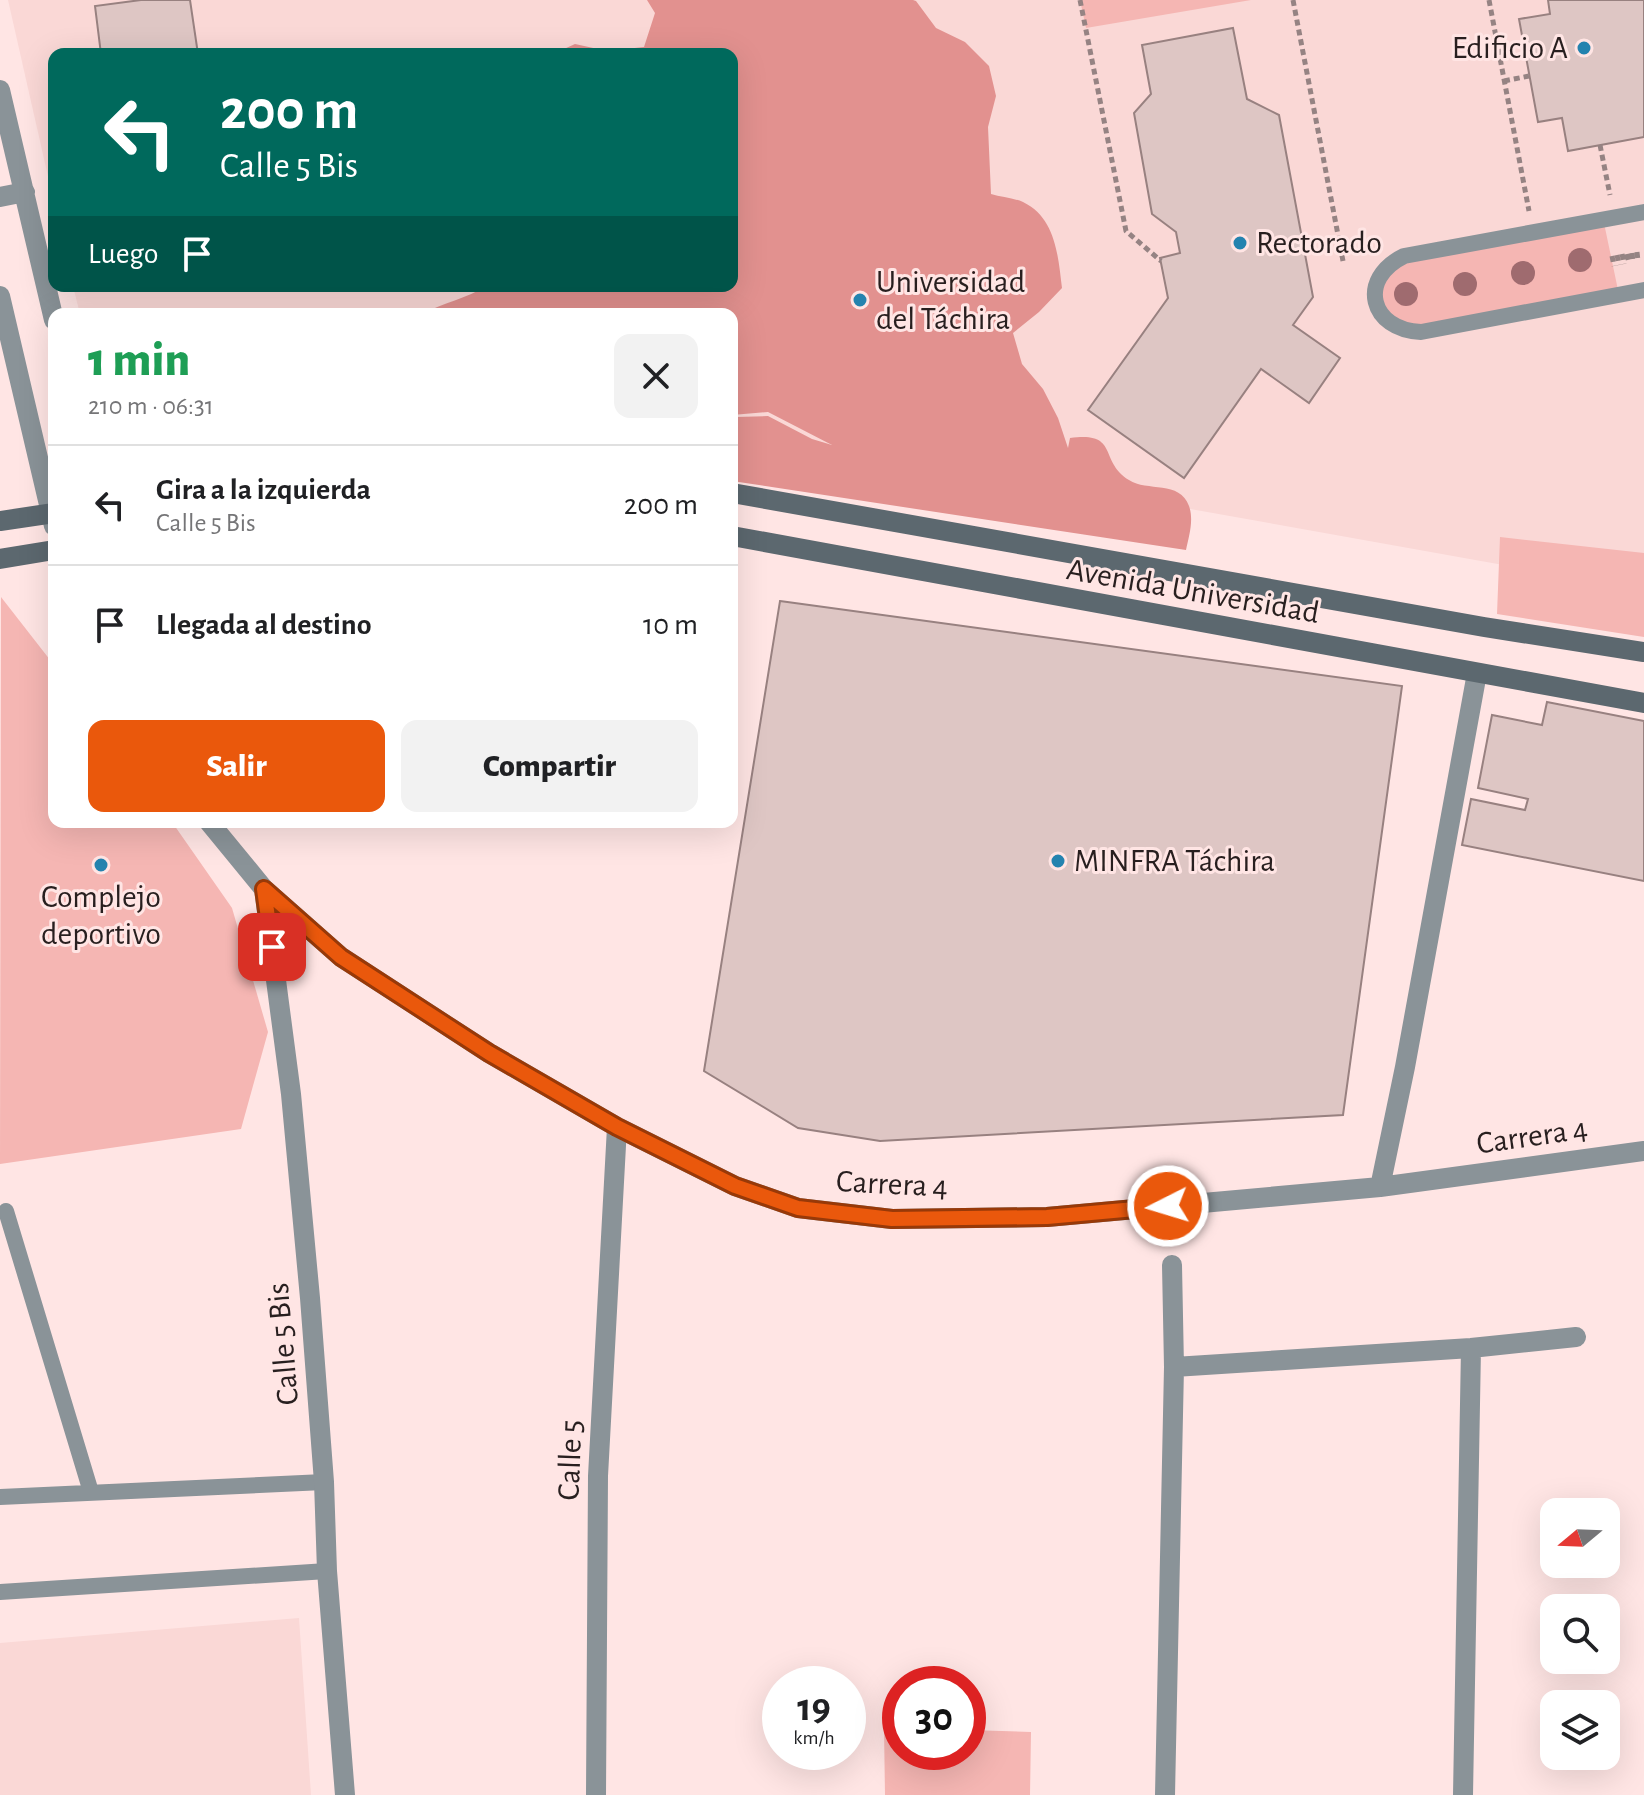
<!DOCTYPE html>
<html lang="es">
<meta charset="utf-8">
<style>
body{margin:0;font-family:"Alegreya Sans",sans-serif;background:#f2f2f2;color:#202124;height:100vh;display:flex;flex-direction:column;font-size:30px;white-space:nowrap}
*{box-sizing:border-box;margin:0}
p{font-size:26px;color:#757577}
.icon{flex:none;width:44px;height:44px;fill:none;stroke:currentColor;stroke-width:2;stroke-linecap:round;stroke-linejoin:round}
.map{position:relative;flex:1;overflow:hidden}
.details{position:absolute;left:48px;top:308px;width:690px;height:520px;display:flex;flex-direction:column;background:#fff;border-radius:16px;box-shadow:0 8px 32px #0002}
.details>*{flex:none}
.guide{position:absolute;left:48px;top:48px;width:690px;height:244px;border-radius:16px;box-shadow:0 8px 32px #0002;background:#00695c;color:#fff;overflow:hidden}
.needle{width:52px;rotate:251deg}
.buttons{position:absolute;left:1540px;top:1498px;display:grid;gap:16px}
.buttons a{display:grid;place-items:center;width:80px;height:80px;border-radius:16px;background:#fff;box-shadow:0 8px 32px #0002;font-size:40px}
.speed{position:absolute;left:762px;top:1666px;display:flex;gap:16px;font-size:40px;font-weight:700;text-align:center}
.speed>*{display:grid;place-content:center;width:104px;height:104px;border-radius:50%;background:#fff;box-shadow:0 8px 32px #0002;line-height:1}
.speed small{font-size:20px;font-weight:400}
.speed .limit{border:12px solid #d22;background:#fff;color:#111}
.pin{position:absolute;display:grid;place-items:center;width:68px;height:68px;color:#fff;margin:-34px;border-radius:16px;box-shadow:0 4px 12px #0006}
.me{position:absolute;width:88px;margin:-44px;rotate:265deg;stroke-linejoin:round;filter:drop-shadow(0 0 6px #0008)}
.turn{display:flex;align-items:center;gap:28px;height:168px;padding:0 40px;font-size:36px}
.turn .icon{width:104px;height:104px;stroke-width:2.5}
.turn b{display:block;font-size:56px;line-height:68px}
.then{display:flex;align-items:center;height:76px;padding:0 40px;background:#0003;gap:16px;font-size:30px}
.round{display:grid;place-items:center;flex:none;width:84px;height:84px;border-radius:16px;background:#f2f2f2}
.summary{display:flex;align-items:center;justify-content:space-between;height:136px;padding:0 40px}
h1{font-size:48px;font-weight:800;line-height:60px;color:#1e9e55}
.primary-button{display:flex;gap:16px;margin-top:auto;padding:16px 40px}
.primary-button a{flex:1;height:92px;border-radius:16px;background:#ea580c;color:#fff;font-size:32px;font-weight:800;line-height:92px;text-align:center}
.primary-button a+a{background:#f2f2f2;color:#202124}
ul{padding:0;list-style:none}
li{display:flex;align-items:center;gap:24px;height:120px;padding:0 40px;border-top:2px solid #e0e0e0}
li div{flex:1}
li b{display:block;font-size:30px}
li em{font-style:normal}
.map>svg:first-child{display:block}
</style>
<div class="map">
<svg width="1644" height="1795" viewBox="0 0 1644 1795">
<rect width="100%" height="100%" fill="#ffe5e4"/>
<path fill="#fad8d6" d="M8,0H1644V594L1520,568L732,427V314H80L73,286H732V54H54V203Z
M299,1618L311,1795H0V1643Z"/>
<path fill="#f5b6b3" d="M1080,0H1251L1086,28Z
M1604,223L1618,290L1421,327L1407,326L1386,314L1380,287L1387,275L1410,259Z
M1500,537L1644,553V637L1497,614Z
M1,597L54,665V822H172L232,908L268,1032L241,1129L0,1164Z
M884,1728H900V1752H968V1730L1031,1732L1030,1795H885Z"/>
<path fill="#e2918f" d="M647,0H913L916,1L936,28L965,42L989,66L996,96L988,127L991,194C1001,197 1014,198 1023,202C1056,218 1058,256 1062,288L1039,312L1013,333L1022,364L1043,389L1058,418L1068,448L1070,438C1120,431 1098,461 1129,480C1147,492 1180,480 1189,506C1194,520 1189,536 1186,550L732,481V420L736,417L768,416L812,439L832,445L768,412L732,415V314H422C442,303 468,298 486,286H732V54H553L575,44L607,51L644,47L655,13Z"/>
<path fill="#dec6c4" stroke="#988180" stroke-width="2" d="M141,0H190L198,54H101L95,6Z
M1548,0H1644V137L1568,151L1562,118L1538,122L1519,19L1550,14Z
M1233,28L1247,99L1279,115L1313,297L1293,325L1340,358L1309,403L1261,369L1184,478L1088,410L1168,298L1160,258L1180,253L1176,232L1152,214L1134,113L1151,94L1142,45Z
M780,601L1402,686L1343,1115L880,1141L798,1128L704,1071Z
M1547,702L1644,721V881L1462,845L1471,799L1525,810L1528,799L1478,788L1492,715L1542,725Z"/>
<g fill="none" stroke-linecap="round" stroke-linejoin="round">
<path stroke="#958383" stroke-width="5" stroke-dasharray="6 4" stroke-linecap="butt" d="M1080,0L1126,231L1161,261
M1293,0L1343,261
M1489,0L1529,211
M1504,81L1529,76
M1600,145L1610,195
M1637,252L1638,261
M1632,253L1633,262
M1622,254L1624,264
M1627,254L1629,263
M1617,255L1619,265
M1612,256L1614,266"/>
<path stroke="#8a9398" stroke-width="16" d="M1644,212L1404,256C1357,279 1370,330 1421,332L1644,290
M6,1211L91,1492
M0,1497L324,1482
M0,1592L327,1571"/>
<path stroke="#8a9398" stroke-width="20" d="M0,90L54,320
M0,197L25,192
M0,296L54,526
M209,822L264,889L341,957L489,1053L617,1127L735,1186L798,1208L892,1219L1047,1217L1380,1187L1644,1151
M264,889L291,1094L310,1298L324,1482L327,1571L345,1795
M1380,1187L1405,1067L1477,673
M1174,1367L1471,1348L1576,1337
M596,1795L598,1476L617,1127
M1165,1795L1174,1367L1172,1265
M1463,1795L1471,1348"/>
<path stroke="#5c686f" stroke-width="20" d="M732,493L1484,627L1644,652
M0,521L54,513
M732,536L1644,703
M0,559L54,550"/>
</g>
<g fill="#9f6b6f">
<circle cx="1580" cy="260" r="12"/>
<circle cx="1523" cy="273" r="12"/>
<circle cx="1465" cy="284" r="12"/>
<circle cx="1406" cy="294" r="12"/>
</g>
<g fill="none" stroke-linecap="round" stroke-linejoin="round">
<defs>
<path id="route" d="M272,947L264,889L341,957L489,1053L617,1127L735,1186L798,1208L892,1219L1047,1217L1168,1206"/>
</defs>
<use href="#route" stroke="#983908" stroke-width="20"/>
<use href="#route" stroke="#ea580c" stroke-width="14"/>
</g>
<g fill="#2483af" stroke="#ffe5e4" stroke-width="3">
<circle cx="1584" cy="48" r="8"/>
<circle cx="1240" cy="243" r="8"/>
<circle cx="860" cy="300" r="8"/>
<circle cx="1058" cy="861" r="8"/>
<circle cx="101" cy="865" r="8"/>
</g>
<g text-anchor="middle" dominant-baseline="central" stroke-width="6" stroke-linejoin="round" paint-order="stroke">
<g font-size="32" fill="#281f1f" stroke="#ffe5e4" text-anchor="start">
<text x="1568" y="48" text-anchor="end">Edificio A</text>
<text x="1256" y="243">Rectorado</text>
<text x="876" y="282">Universidad<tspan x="876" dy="37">del Táchira</tspan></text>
<text x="1074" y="861">MINFRA Táchira</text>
<text x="101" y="897" text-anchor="middle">Complejo<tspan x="101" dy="37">deportivo</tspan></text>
</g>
<g font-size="32" fill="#281f1f" stroke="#ffe5e4">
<text transform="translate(1193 591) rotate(10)">Avenida Universidad</text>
<text transform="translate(1532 1136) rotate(-8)">Carrera 4</text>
<text transform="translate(892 1184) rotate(3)">Carrera 4</text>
<text transform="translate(283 1344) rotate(-95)">Calle 5 Bis</text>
<text transform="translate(570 1460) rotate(-88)">Calle 5</text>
</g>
</g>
</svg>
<div class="buttons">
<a><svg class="needle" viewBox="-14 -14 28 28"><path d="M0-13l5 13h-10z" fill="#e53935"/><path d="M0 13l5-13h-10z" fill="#757577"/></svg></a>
<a><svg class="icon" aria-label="search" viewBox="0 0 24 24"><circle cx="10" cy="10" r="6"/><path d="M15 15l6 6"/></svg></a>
<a><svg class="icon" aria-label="layers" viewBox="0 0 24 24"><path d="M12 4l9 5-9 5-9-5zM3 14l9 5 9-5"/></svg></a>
</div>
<div class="speed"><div>19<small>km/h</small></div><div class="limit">30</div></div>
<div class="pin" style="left:272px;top:947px;background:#d93025"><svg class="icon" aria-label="arrive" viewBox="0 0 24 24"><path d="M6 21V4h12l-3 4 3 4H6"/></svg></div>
<svg class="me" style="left:1168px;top:1206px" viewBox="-20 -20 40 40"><circle r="17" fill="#ea580c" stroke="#fff" stroke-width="3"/><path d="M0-11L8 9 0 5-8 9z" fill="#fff"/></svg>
<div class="guide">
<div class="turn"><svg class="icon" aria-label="left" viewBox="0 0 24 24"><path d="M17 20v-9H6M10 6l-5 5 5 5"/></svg><div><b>200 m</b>Calle 5 Bis</div></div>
<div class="then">Luego<svg class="icon" aria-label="arrive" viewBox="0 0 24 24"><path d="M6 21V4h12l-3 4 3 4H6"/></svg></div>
</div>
<section class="details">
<div class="summary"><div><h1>1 min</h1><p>210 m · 06:31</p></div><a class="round"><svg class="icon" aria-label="close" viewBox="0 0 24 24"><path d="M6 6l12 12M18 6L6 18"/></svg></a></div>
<ul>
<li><svg class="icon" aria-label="left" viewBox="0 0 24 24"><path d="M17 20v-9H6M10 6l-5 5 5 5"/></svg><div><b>Gira a la izquierda</b><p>Calle 5 Bis</p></div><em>200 m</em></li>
<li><svg class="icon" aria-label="arrive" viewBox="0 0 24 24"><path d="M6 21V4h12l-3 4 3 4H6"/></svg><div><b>Llegada al destino</b></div><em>10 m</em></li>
</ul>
<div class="primary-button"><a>Salir</a><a>Compartir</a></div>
</section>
</div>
